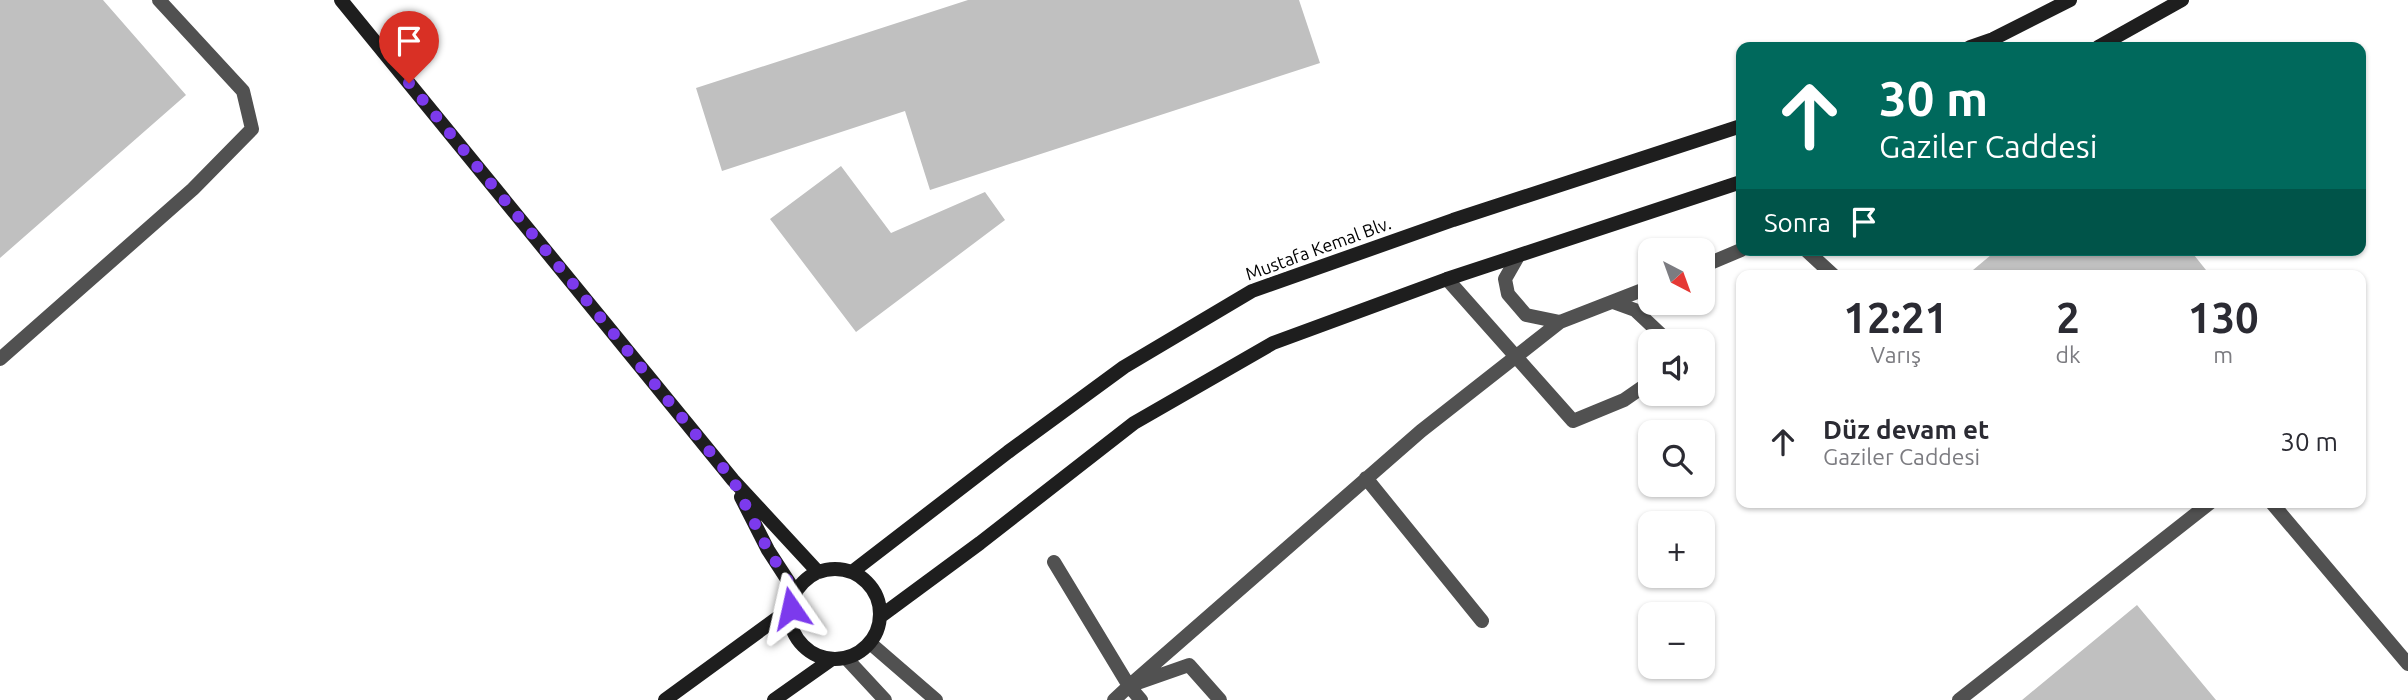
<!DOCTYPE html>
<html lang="tr">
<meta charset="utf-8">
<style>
body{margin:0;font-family:Ubuntu,sans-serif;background:#f2f2f3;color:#2b2b33;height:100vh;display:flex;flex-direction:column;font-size:26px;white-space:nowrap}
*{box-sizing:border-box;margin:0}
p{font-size:23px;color:#7c7c81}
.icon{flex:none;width:38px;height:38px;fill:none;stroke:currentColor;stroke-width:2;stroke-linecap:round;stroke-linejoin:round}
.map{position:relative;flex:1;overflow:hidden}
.details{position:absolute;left:1736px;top:270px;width:630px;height:238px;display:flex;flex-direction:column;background:#fff;border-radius:14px;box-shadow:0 2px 5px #0004}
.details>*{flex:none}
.hud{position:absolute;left:1736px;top:42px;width:630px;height:214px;border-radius:14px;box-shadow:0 2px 5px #0004;background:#00695c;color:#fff;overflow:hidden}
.needle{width:46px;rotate:139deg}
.fabs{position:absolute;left:1638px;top:238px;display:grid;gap:14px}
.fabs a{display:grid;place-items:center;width:77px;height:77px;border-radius:14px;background:#fff;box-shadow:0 2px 5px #0004;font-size:35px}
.pin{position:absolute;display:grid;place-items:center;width:60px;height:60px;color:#fff;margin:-72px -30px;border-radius:50% 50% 50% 0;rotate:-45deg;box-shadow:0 0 7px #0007}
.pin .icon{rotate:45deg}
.me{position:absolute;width:77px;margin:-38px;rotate:349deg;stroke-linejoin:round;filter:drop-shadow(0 0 5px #0008)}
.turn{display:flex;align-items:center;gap:24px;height:147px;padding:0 28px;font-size:32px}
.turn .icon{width:91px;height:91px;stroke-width:2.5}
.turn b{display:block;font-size:49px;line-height:60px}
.then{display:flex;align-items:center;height:66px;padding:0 28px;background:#0003;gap:14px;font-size:26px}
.eta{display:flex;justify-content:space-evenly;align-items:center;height:119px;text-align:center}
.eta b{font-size:42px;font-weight:700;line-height:49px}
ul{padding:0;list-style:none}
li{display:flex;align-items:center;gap:21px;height:105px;padding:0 28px}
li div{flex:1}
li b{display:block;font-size:26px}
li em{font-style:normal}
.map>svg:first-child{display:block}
</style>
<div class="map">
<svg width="2408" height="700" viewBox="0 0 2408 700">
<rect width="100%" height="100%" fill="#fff"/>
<path fill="#c0c0c0" d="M0,0H103L186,95L0,258Z
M968,0H1299L1320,63L930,190L905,111L722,171L696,88Z
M841,166L891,233L985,192L1005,220L856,332L770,219Z
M1997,250H2190L2210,275H1977L1973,270Z
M2137,605L2216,700H2022Z"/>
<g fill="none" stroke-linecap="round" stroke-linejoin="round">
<path stroke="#515151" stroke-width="14" d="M1806,250L1833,275
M1517,258L1505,279L1508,294L1526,315L1560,322
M1703,266L1741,250
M1447,279L1573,421L1624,400L1650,382
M1613,302L1635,310L1668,341
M1366,478L1482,621
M2271,502L2408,664
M1054,562L1129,686
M1114,700L1129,686L1189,665L1220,700
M1141,700L1129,686L1421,431L1560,322L1650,287
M1959,700L2211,502"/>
<path stroke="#515151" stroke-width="14" d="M0,359L193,189L252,129L243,91L159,0
M870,643L936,700
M846,658L885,700"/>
<path stroke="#1e1e1e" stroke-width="14" d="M341,0L733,480L818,572
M1970,47L1993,39L2070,0
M2098,47L2182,0
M741,497L768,550L796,593
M790 614a45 45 0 1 1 90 0a45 45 0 1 1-90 0Z
M852,572L1008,452L1124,367L1252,291L1453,220L1741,126
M881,616L980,543L1134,423L1273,343L1447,279L1741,182
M665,700L791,608
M774,700L832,659"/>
</g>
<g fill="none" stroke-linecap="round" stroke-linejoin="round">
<path stroke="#7c3aed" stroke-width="12" stroke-dasharray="0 21.6" d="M409,83L733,480L768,550L796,593L791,608"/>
</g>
<g text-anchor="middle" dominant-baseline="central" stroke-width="7" stroke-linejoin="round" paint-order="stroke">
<g font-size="18" fill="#000" stroke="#fff">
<text transform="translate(1318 248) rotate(-20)">Mustafa Kemal Blv.</text>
</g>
</g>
</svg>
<div class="fabs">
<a><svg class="needle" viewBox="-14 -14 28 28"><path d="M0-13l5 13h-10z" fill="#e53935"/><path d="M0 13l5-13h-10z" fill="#7c7c81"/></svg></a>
<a><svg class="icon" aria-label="sound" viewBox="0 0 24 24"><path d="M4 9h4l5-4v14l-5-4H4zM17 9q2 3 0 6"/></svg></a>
<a><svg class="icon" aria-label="search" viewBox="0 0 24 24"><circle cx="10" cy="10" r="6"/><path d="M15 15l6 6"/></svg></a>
<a>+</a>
<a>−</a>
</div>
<div class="pin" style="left:409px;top:83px;background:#d93025"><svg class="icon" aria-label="arrive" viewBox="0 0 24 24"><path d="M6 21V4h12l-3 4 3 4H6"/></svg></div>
<svg class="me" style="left:791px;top:608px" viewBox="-20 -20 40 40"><path d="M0-17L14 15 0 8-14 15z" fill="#7c3aed" stroke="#fff" stroke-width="4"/></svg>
<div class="hud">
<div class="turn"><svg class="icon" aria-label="ahead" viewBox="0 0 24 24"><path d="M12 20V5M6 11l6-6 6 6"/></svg><div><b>30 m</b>Gaziler Caddesi</div></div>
<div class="then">Sonra<svg class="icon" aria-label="arrive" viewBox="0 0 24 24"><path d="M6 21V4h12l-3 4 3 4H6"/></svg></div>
</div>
<section class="details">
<div class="eta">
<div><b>12:21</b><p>Varış</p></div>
<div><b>2</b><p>dk</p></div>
<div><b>130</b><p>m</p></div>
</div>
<ul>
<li><svg class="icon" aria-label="ahead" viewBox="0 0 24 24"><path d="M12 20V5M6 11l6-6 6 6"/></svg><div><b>Düz devam et</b><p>Gaziler Caddesi</p></div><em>30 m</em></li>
</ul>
</section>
</div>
